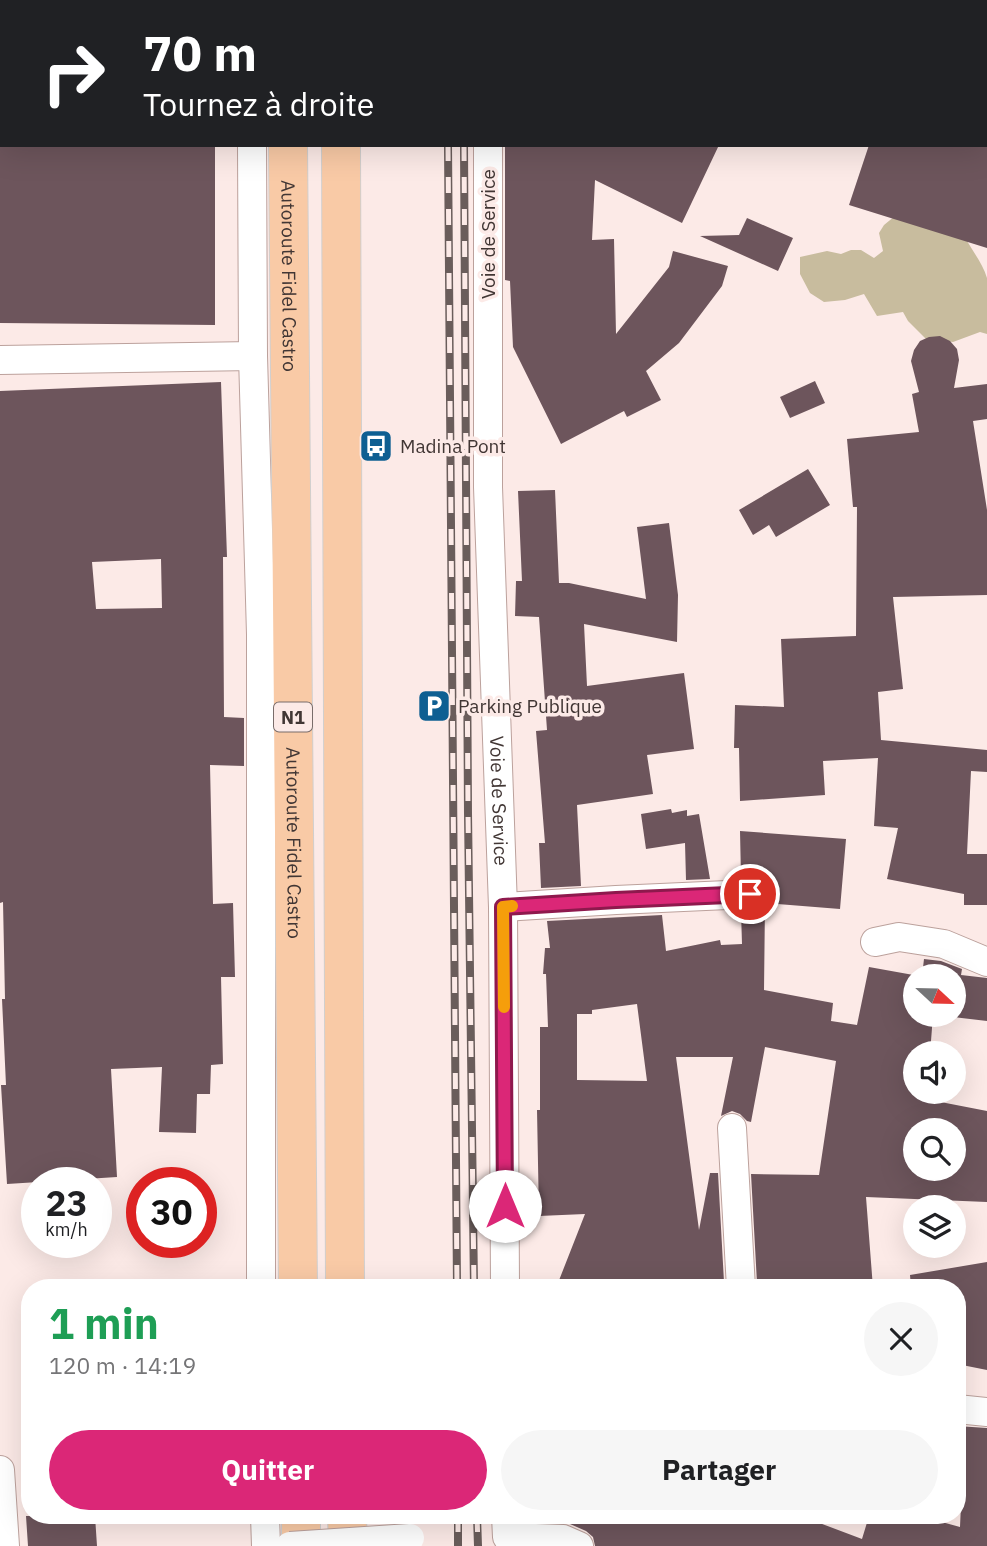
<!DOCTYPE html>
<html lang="fr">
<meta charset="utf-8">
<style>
body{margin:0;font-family:"IBM Plex Sans",sans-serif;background:#f6f6f6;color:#202124;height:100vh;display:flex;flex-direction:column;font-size:26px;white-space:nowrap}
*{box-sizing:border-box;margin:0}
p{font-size:23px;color:#757577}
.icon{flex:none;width:38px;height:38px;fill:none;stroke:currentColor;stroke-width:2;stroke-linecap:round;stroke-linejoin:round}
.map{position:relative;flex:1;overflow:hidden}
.sheet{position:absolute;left:21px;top:1279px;width:945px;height:245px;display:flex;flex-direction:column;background:#fff;border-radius:28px;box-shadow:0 7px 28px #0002}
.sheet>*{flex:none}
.banner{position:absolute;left:0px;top:0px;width:987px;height:147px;box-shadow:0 7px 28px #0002;background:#202124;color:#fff;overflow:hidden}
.needle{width:46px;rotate:112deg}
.controls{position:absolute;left:903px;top:964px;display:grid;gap:14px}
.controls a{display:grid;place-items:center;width:63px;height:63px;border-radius:50%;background:#fff;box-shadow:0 7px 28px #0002;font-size:35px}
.speed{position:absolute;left:21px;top:1167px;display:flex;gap:14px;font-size:35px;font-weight:700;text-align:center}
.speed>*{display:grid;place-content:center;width:91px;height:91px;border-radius:50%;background:#fff;box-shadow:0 7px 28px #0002;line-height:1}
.speed small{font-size:18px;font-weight:400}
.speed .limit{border:10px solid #d22;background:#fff;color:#111}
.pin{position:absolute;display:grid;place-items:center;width:60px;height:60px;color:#fff;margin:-30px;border:4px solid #fff;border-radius:50%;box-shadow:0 2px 7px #0007}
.me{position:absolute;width:77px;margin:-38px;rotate:0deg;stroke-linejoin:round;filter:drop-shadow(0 0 5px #0008)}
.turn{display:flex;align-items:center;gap:24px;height:147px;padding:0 28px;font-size:32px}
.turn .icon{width:91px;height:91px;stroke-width:2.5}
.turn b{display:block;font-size:49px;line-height:60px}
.round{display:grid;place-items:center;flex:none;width:74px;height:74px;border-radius:37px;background:#f6f6f6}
.overview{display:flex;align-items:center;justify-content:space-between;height:119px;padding:0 28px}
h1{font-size:42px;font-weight:700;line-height:52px;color:#1e9e55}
.primary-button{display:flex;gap:14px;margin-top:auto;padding:14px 28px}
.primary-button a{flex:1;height:80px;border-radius:42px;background:#db2777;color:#fff;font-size:28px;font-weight:700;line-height:80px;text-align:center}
.primary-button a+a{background:#f6f6f6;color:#202124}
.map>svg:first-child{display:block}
</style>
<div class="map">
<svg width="987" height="1546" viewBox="0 0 987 1546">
<rect width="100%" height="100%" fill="#fceae7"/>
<path fill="#c8bc9e" d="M895,216L966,239C973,252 983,264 987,278V334L980,332L953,342L926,339L908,321L903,312L877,316L864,294L845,300L824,302L810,293L800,274V257L827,251L841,254L851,250H861L874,258L883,251L879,233L884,225Z"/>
<path fill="#6d555c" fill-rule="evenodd" d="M0,145H215V325L0,323Z
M505,145H719L682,223L595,180L592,240L614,239L616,334L669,267L673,251L728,266L722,286L679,343L646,371L661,400L627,417L624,411L561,444L513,347L510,281L505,280Z
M869,145H987V248L849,205Z
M747,218L793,238L778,271L700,236L739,235Z
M940,336L950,341L957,349L959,360L954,388L987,384V419L973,421L987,510V595L893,597L903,689L878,692L881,740L987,750V772L971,771L967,854H987V905H964V894L887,879L898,828L874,826L878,758L823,761L825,795L740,801L739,748H734L735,705L784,707L781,639L856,636L857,507H853L847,439L919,432L912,394L919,392L911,361L914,350L920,341L929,337Z
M815,381L825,403L790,418L780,397Z
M221,382L227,557H223L224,717L244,718V766L210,765L213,904L233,903L235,977H221L223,1064L211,1065L210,1094H197L196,1133L159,1132L162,1067L111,1069L117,1177L7,1184L1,1085H6L2,999H5L3,902L0,903V391ZM161,559L162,608L96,609L92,562Z
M808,469L830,505L776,537L769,525L753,535L739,510Z
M555,490L559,583H569L646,599L637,527L669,523L678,595L677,642L584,624L587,686L684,673L694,749L647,755L653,794L577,805L581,886L541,888L539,843H545L536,731L547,730L539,617L515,616L516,581H522L518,491Z
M671,809L672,813L687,810V816L699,814L710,879L686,880L685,843L646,849L641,814Z
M740,831L846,839L840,909L765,903L764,990L833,1003L831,1021L857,1025L869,967L919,976H915V1015H933L930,1054H915V1097L987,1111V1202L866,1197L873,1288H832V1285L757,1283L751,1174L819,1175L836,1061L765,1047L751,1122L747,1121L740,1114L732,1111L721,1116L733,1057H676L699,1230L710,1173H718L724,1282H719L713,1288H556L585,1214L539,1216L537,1110H540V1027H548L546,974H543L545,948H550L547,921L662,915L666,951L720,940L721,945L742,944L741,911L751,910L759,908L765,901L767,894L764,886L758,880L750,877L741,878ZM637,1004L647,1081L577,1080V1014H592V1010ZM915,1130H954V1169H915Z
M924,959L941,961L962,969L961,975L987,978V1021L936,1015H954V976H922Z
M987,1262V1370L957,1364V1288H911L910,1275Z
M957,1426L987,1428V1546H595L593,1537L586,1531L570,1524L561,1522L563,1516H801L862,1539L869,1516H920L960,1527L963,1461L957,1460Z
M26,1516H95L97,1546H28Z"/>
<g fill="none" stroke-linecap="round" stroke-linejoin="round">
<defs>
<g id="street">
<path d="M252,0V2"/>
<path d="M489,2V0"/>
<path d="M956,2L957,0"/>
<path d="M252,145L253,356L261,634V1288"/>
<path id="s1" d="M488,145V487L503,907L505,1288"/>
<path d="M0,360L253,356"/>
<path d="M503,907L616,900L750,894"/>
<path d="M875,942L899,937L944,944L987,962"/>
<path d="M732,1128L741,1288"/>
<path d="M957,1409L987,1412"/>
<path d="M0,1470L5,1546"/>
<path d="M265,1516L266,1546"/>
<path d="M506,1516L507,1537L563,1539L579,1546"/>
</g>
<g id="highway">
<path d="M287,0V2"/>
<path d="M340,0V2"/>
<path d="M373,2V0"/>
<path id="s2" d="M288,145L298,1288"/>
<path d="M341,145L345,1288"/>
<path d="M301,1516V1546"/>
<path d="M347,1516L348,1546"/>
</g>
</defs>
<use href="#street" stroke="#bca19c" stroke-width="30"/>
<use href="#highway" stroke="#d1cfce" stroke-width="40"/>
<use href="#street" stroke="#fff" stroke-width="28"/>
<use href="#highway" stroke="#f9caa6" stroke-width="38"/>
<defs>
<path id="rail" d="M447,0V2
M464,0V2
M448,145L457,1288
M464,145L468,813L474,1288
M458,1516V1546
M477,1516L478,1546"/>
</defs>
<use href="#rail" stroke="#6a5d5b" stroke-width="8"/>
<use href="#rail" stroke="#fceae7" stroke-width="5" stroke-dasharray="16" stroke-linecap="butt"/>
<defs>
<path id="street-bridge" d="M290,1546L410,1538"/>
</defs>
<use href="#street-bridge" stroke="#bca19c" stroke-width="30" stroke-linecap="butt"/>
<use href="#street-bridge" stroke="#fff" stroke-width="28"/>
</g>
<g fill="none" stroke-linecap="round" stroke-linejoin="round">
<defs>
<path id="route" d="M505,1206L503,907L616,900L750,894"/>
</defs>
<use href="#route" stroke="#8e194d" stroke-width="18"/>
<use href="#route" stroke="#db2777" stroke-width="12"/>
<path stroke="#f59e0b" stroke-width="12" d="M504,1007L503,907L512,906"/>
</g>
<defs>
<symbol id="bus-square" viewBox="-11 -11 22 22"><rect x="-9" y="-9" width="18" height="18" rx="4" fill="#0e5f92" stroke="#fceae7"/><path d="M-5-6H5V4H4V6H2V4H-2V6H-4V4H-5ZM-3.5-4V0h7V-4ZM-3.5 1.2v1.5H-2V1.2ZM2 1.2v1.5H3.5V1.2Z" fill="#fff"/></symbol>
<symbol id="parking-square" viewBox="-11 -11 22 22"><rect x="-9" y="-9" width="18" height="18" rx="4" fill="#0e5f92" stroke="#fceae7"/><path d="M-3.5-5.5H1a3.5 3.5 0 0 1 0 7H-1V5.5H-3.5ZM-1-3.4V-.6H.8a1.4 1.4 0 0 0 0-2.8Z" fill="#fff"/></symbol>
</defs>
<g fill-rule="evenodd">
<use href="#bus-square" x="357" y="427" width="38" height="38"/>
<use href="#parking-square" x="415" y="687" width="38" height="38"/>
</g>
<g text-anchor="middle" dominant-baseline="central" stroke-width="7" stroke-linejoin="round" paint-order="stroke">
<rect fill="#fceae7" stroke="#796c6a" stroke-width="2" x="274" y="702.5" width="38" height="29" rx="5"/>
<g font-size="18" font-weight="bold" fill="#413634">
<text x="293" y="717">N1</text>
</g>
<g font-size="19" fill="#413634" stroke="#fceae7">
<text transform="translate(488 234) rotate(-90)">Voie de Service</text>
<text stroke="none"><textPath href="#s2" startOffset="131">Autoroute Fidel Castro</textPath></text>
<text stroke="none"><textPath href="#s1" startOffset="656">Voie de Service</textPath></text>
<text stroke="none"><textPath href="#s2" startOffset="698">Autoroute Fidel Castro</textPath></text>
</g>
<g font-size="19" fill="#413634" stroke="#fceae7" text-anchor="start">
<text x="400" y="446">Madina Pont</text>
<text x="458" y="706">Parking Publique</text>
</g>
</g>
</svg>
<div class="controls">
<a><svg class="needle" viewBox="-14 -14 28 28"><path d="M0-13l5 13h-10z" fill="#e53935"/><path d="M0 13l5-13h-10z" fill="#757577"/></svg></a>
<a><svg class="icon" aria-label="sound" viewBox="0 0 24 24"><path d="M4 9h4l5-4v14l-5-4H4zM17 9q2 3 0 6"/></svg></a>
<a><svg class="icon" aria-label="search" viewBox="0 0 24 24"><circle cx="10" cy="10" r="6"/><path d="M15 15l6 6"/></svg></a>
<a><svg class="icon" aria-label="layers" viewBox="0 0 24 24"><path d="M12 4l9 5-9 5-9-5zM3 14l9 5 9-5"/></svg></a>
</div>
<div class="speed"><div>23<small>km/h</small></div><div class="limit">30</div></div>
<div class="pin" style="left:750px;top:894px;background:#d93025"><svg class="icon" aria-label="arrive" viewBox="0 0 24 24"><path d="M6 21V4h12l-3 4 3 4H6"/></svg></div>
<svg class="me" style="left:505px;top:1206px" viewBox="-20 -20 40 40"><circle r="19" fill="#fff"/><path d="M0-13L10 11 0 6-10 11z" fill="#db2777"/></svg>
<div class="banner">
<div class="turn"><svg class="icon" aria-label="right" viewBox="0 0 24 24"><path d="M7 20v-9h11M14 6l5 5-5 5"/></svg><div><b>70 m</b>Tournez à droite</div></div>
</div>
<section class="sheet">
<div class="overview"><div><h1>1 min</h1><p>120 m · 14:19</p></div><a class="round"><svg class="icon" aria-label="close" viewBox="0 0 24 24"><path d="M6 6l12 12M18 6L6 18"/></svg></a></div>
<div class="primary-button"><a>Quitter</a><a>Partager</a></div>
</section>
</div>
